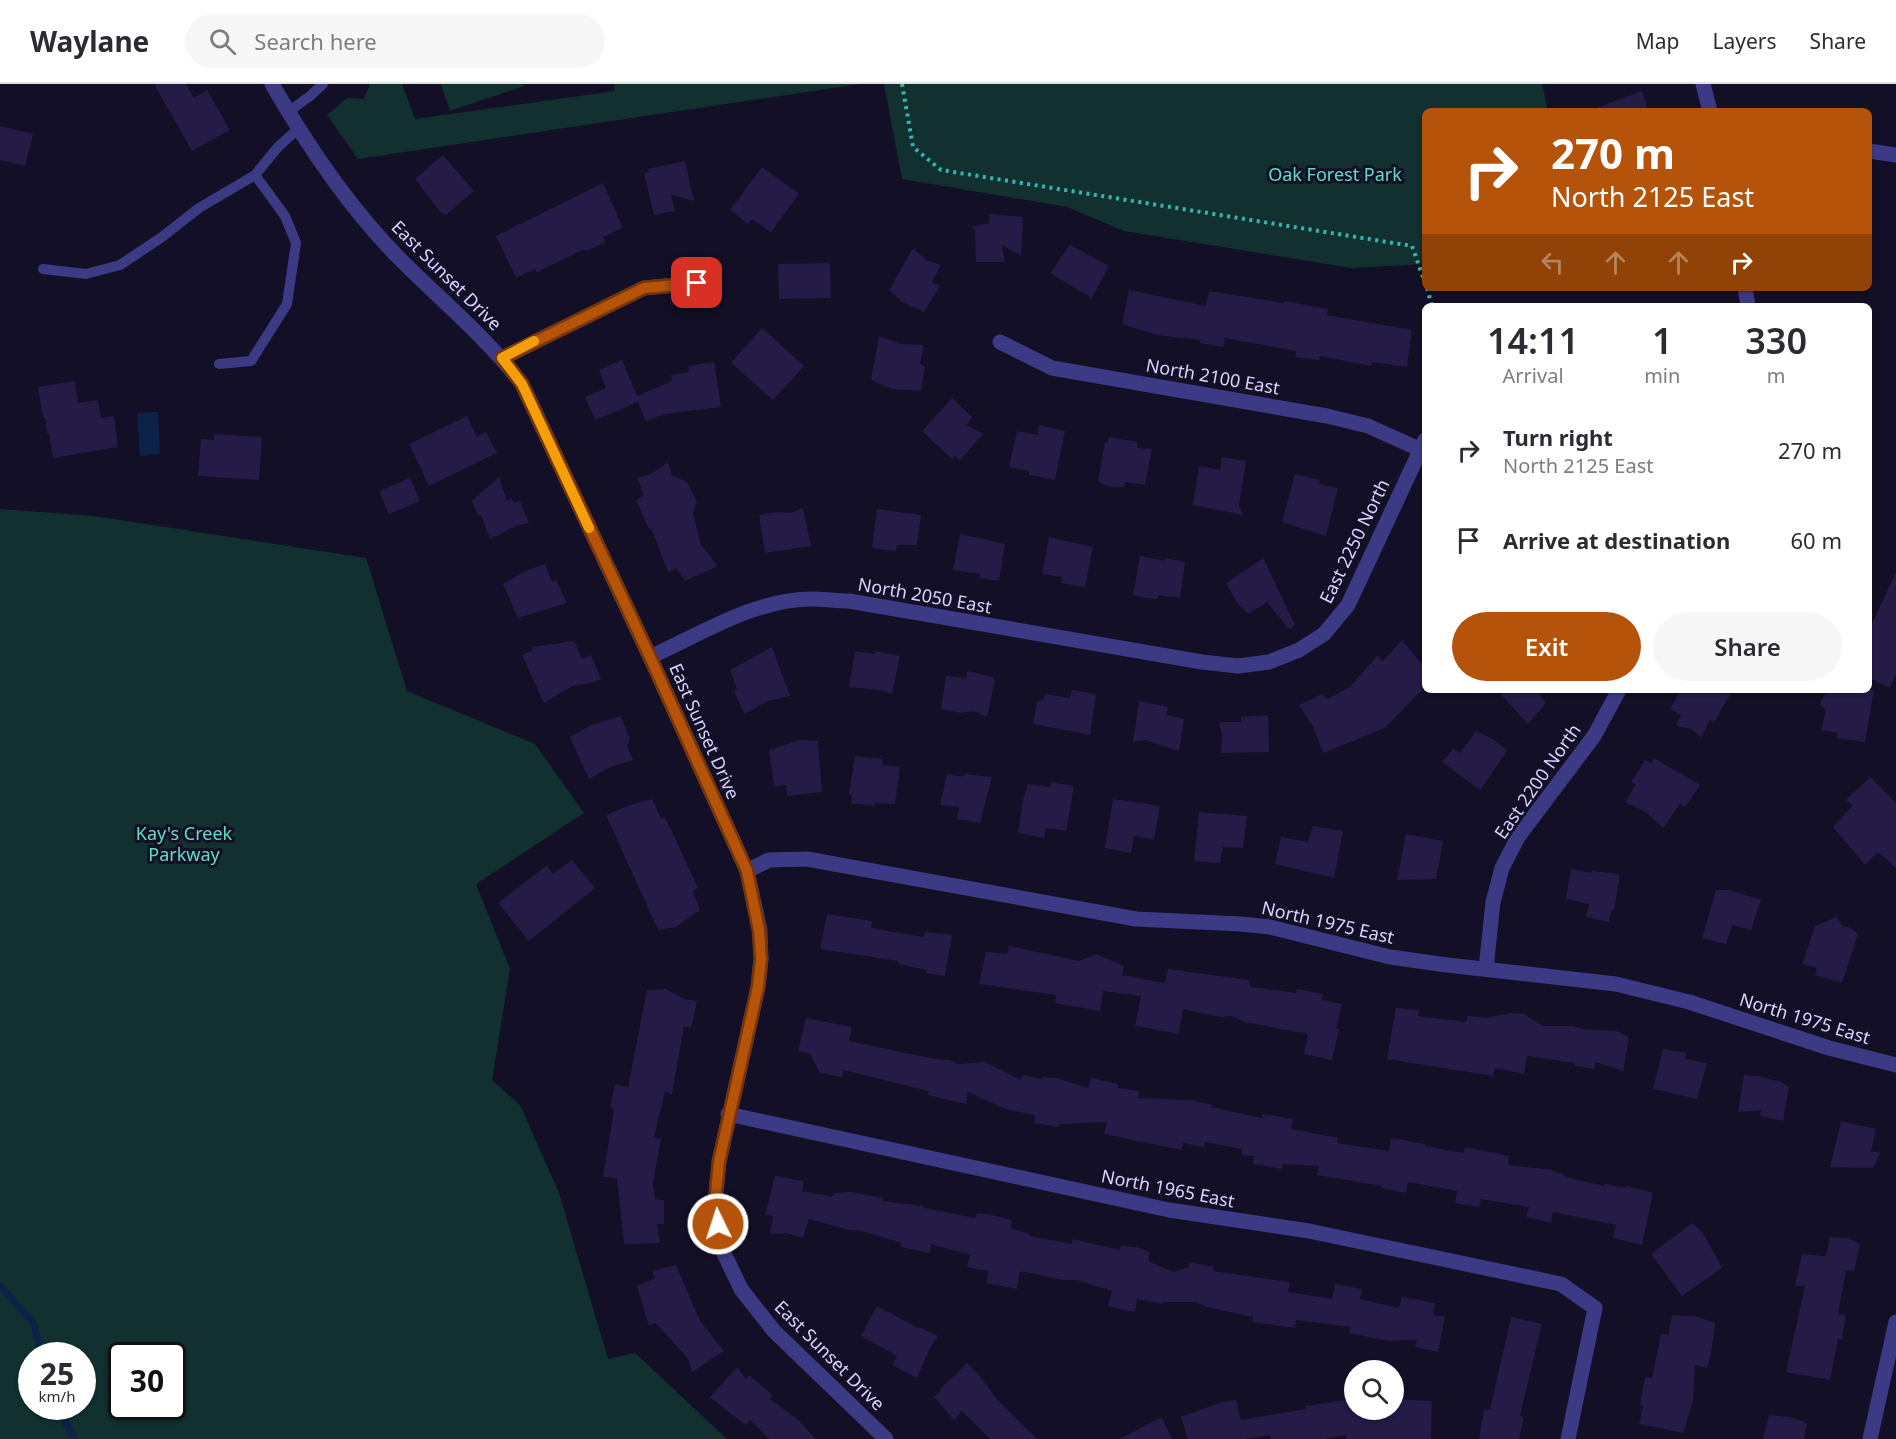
<!DOCTYPE html>
<style>
body{margin:0;font-family:"Noto Sans",sans-serif;background:#f7f7f7;color:#2b2b33;height:100vh;display:flex;flex-direction:column;font-size:22px;white-space:nowrap}
*{box-sizing:border-box;margin:0}
p{font-size:20px;color:#7c7c81}
.icon{flex:none;width:33px;height:33px;fill:none;stroke:currentColor;stroke-width:2;stroke-linecap:round;stroke-linejoin:round}
.map{position:relative;flex:1;overflow:hidden}
.details{position:absolute;left:1422px;top:219px;width:450px;height:390px;display:flex;flex-direction:column;background:#fff;border-radius:9px;box-shadow:0 2px 4px #0004}
.details>*{flex:none}
.banner{position:absolute;left:1422px;top:24px;width:450px;height:183px;border-radius:9px;box-shadow:0 2px 4px #0004;background:#b45309;color:#fff;overflow:hidden}
.tools{position:absolute;left:1344px;top:1276px;display:grid;gap:12px}
.tools a{display:grid;place-items:center;width:60px;height:60px;border-radius:50%;background:#fff;box-shadow:0 2px 4px #0004;font-size:30px}
.speed{position:absolute;left:18px;top:1258px;display:flex;gap:12px;font-size:30px;font-weight:700;text-align:center}
.speed>*{display:grid;place-content:center;width:78px;height:78px;border-radius:50%;background:#fff;box-shadow:0 2px 4px #0004;line-height:1}
.speed small{font-size:15px;font-weight:400}
.speed .limit{border:3px solid #111;border-radius:9px;background:#fff;color:#111}
.pin{position:absolute;display:grid;place-items:center;width:51px;height:51px;color:#fff;margin:-26px;border-radius:12px;box-shadow:0 3px 9px #0006}
.me{position:absolute;width:66px;margin:-33px;rotate:356deg;stroke-linejoin:round;filter:drop-shadow(0 0 4px #0008)}
.turn{display:flex;align-items:center;gap:21px;height:126px;padding:0 30px;font-size:27px}
.turn .icon{width:78px;height:78px;stroke-width:2.5}
.turn b{display:block;font-size:42px;line-height:51px}
.lanes{display:flex;align-items:center;height:57px;padding:0 30px;background:#0003;justify-content:center;gap:30px;direction:ltr}
.lanes .off{opacity:.35}
.eta{display:flex;justify-content:space-evenly;align-items:center;height:102px;text-align:center}
.eta b{font-size:36px;font-weight:600;line-height:42px}
.cta{display:flex;gap:12px;margin-top:auto;padding:12px 30px}
.cta a{flex:1;height:69px;border-radius:36px;background:#b45309;color:#fff;font-size:24px;font-weight:600;line-height:69px;text-align:center}
.cta a+a{background:#f7f7f7;color:#2b2b33}
ul{padding:0;list-style:none}
li{display:flex;align-items:center;gap:18px;height:90px;padding:0 30px}
li div{flex:1}
li b{display:block;font-size:22px}
li em{font-style:normal}
header{display:flex;align-items:center;gap:36px;box-sizing:border-box;height:84px;padding:0 30px;background:#fff;border-bottom:2px solid #e1e1e2}
header strong{font-size:28px}
nav{display:flex;gap:33px;margin-inline-start:auto;font-size:21px}
.search{width:420px;height:54px;background:#f7f7f7;display:flex;align-items:center;gap:15px;box-sizing:border-box;padding:0 21px;border-radius:33px;color:#7c7c81;font-size:22px}
.map>svg:first-child{display:block}
</style>
<header>
<strong>Waylane</strong>
<div class="search"><svg class="icon" aria-label="search" viewBox="0 0 24 24"><circle cx="10" cy="10" r="6"/><path d="M15 15l6 6"/></svg>Search here</div>
<nav><a>Map</a><a>Layers</a><a>Share</a></nav>
</header>
<div class="map">
<svg width="1896" height="1355" viewBox="0 0 1896 1355">
<rect width="100%" height="100%" fill="#130f26"/>
<path fill="#12302f" fill-rule="evenodd" d="M370,0H402L415,35L615,7L614,0H860L358,75L327,31L347,14L364,15Z
M441,0H523L524,2L450,27Z
M884,0H1542L1548,27H1425V180L1351,184L1124,147L1067,123L902,95Z
M0,425L94,432L366,474L407,607L535,660L584,729L476,800L510,885L492,996L520,1021L559,1109L608,1275L635,1269L727,1355H0ZM32,1272H82V1323H32ZM122,1272H172V1323H122Z"/>
<path fill="#0c2248" d="M158,328L160,370L140,372L137,329Z"/>
<g fill="none" stroke-linecap="round" stroke-linejoin="round">
<path stroke="#0c2248" stroke-width="7" d="M0,1202L34,1240L41,1272
M58,1323L74,1355"/>
</g>
<path fill="#241b47" d="M154,0H186L194,14L207,6L230,46L192,67Z
M1642,7L1648,27H1594V25Z
M0,42L33,50L25,82L0,76Z
M443,71L474,107L446,131L444,129L442,130L415,95Z
M685,77L694,117L671,111L675,127L654,131L644,89L649,88L648,85Z
M762,83L799,110L771,148L752,135L748,140L730,126Z
M603,99L623,144L603,153L606,158L586,167L585,165L537,188L535,185L516,194L496,152Z
M989,130L1023,133L1021,172L1002,161L1005,178H976L975,145L971,143L989,139Z
M1070,161L1109,182L1092,214L1050,189Z
M913,164L926,176L941,181L932,198L940,202L924,228L902,218L889,206Z
M830,179L831,214L779,215L778,180Z
M1129,206L1206,222L1209,207L1284,219V217L1328,225L1327,231L1412,246L1407,283L1372,278L1371,282L1320,272L1319,276L1295,273L1296,267L1225,254L1223,263L1200,259V256L1156,251L1122,240Z
M762,244L804,282L773,316L731,279Z
M879,252L901,260L924,261L920,280L925,282L921,307L892,305L871,296Z
M622,276L637,312L672,297L671,291L689,288L688,282L714,278L721,323L664,330L646,338L638,318L595,336L585,313L606,304L599,286Z
M75,297L78,319L98,316L101,334L114,332L118,363L53,374L49,349H47L45,334H43L38,303Z
M952,314L972,333L967,341L983,350L960,376L955,372L952,375L922,347Z
M467,332L477,353L486,348L497,369L429,402L409,360Z
M1039,341L1065,347L1055,396L1029,391V387L1009,383L1017,347L1038,351Z
M214,350L262,353L259,396L198,392L201,355L214,356Z
M1109,353L1138,358L1137,364L1152,365L1145,401L1125,398L1124,403H1110L1098,398L1105,358H1108Z
M1222,373L1246,377L1239,422L1243,431L1193,421L1199,382L1220,386Z
M668,378L672,391L687,398L697,417L693,430L701,461L718,482L685,497L677,484L668,488L651,444L649,445L636,416L644,411L637,394L651,390Z
M1295,390L1320,396L1319,400L1338,404L1326,452L1282,438Z
M499,393L507,417L511,414L514,419L520,417L529,439L518,441L490,455L481,431H478L472,417Z
M410,394L420,417L389,430L379,407Z
M803,424L811,462L765,469L759,431L778,428L790,429Z
M877,425L921,431L917,461H897L896,467L872,464Z
M960,450L1005,460L999,497L979,494L980,490L953,486Z
M1049,453L1093,463L1085,503L1061,499L1062,493L1042,490Z
M1140,472L1165,477V474L1185,478L1180,514L1159,511L1158,515L1145,514L1133,511Z
M1263,474L1295,541L1289,545L1267,518L1248,530L1237,519L1226,499Z
M545,480L552,498L556,496L567,519L518,534L503,500L525,487Z
M1896,488V590L1890,604L1869,594V546Z
M1402,556L1425,584V603L1385,644L1323,669L1314,644L1299,621L1322,610L1327,615L1350,603L1377,572L1383,577Z
M574,557L582,575L591,571L601,595L591,599L572,602L544,619L522,571L533,566L532,563Z
M772,563L790,612L768,617L744,630L734,607L737,605L730,586Z
M855,567L875,570V567L900,572L892,610L880,606L849,603Z
M967,587L993,593V595L995,596L987,633L973,627L961,629L941,625L946,592L966,594Z
M1072,606L1096,610L1090,651L1033,640L1037,618L1044,615L1045,610L1070,614Z
M1497,606H1536L1546,619L1528,640Z
M1681,606H1733L1714,638L1710,636L1701,654L1692,645L1676,642L1681,631L1670,625Z
M1830,606H1874L1865,658L1837,654L1838,649L1821,646L1826,627L1820,620L1823,613Z
M1139,617L1168,623L1166,631L1184,635L1179,667L1145,656L1133,658Z
M1268,631L1269,668L1221,669L1222,651L1219,638H1241V633Z
M621,632L630,655L627,662L633,676L610,683L589,695L570,653L591,641Z
M1476,647L1493,655L1507,667L1480,706L1442,678L1453,665L1460,669Z
M799,656L818,657L822,708L787,712L786,701L774,702L769,666Z
M855,672L883,675L882,681L900,683L895,720L876,719L875,722L851,719L852,711H849Z
M1654,674L1700,701L1685,723L1680,720L1663,744L1646,728L1625,718L1636,700L1631,698L1645,676L1651,679Z
M947,690L964,693L965,690L992,693L980,739L957,735L959,723L940,721Z
M1870,693L1896,719V784L1878,768L1865,781L1833,743L1853,721L1846,716Z
M1051,698L1074,702L1066,747L1046,744L1044,754L1018,749L1023,716L1028,700L1050,703Z
M652,715L661,734L665,733L698,804L693,807L700,826L676,843L658,846L606,731L630,721Z
M1113,715L1160,722L1154,756L1134,752L1131,769L1105,764Z
M1199,728L1247,732L1243,764L1223,763L1220,779L1194,777Z
M1313,742L1343,747L1334,794L1275,780L1281,753L1308,758Z
M1406,750L1443,757L1436,795L1397,796Z
M572,776L595,804L529,857L498,819L547,781L553,790Z
M1571,785L1592,789V787L1620,790L1614,826H1611L1609,838L1586,833L1589,820L1566,815Z
M1716,806H1730L1761,816L1751,846L1732,841L1726,860L1702,854Z
M827,830L872,837L871,844L924,853L925,848L952,851L945,892L926,889L927,886L898,880V877L820,865Z
M1837,833L1843,843H1849L1858,850L1842,899L1815,891L1817,884L1802,880L1815,842Z
M1009,862L1079,877L1096,870L1124,882L1122,891L1165,899L1168,885L1249,896L1250,903L1296,909L1297,905L1323,910L1321,916L1342,920L1336,945H1339L1332,976L1304,970L1308,950L1245,938L1231,932L1221,933L1183,925L1179,950L1135,942L1141,912L1103,907L1100,927L1055,919L1056,911L979,900L986,868L1007,870Z
M666,905L684,915L697,917L691,944L684,942L672,1010L665,1008L654,1053L661,1055L653,1099L655,1115L664,1116V1140H657L660,1159L624,1160L617,1094L603,1093L614,1025L610,1024L615,1000L628,1003L647,906Z
M1396,924L1419,926L1418,932L1466,938L1468,932L1487,934L1509,929L1524,930L1543,942H1572L1582,945L1617,947L1629,953L1623,987L1595,978L1594,985L1575,982V979L1527,972L1524,990L1495,984L1493,992L1387,975Z
M806,934L852,943L849,957L935,975L949,976L957,980L985,978L1021,996L1022,991L1041,995L1042,993L1056,994L1088,1004L1091,994L1118,1000V1004L1139,1007L1138,1014L1192,1016L1212,1021L1211,1023L1262,1034L1263,1030L1293,1035L1291,1045L1338,1054L1337,1059L1389,1067L1391,1054L1425,1060V1062L1463,1069L1465,1063L1509,1072L1508,1081L1552,1086L1564,1091L1565,1093L1604,1102L1605,1100L1626,1104L1627,1102L1653,1109L1642,1161L1613,1154L1616,1141L1553,1128L1551,1139L1526,1133L1529,1123L1481,1115L1479,1123L1455,1119L1457,1107L1408,1098L1406,1109L1382,1104V1102L1317,1091L1319,1082L1283,1080L1282,1085L1253,1080L1254,1072L1242,1071V1065L1205,1058L1204,1063L1183,1059L1182,1066L1104,1050L1107,1038L1060,1040L1059,1043L1034,1039L1035,1031L1005,1025L968,1008L966,1020L928,1011L929,1007L843,986L842,993L820,989L810,970L798,967Z
M1663,965L1687,969L1685,975L1707,979L1697,1015L1653,1005Z
M1744,991L1758,992L1781,998L1789,1003L1783,1037L1760,1032L1761,1026L1738,1028Z
M1841,1037L1876,1045L1871,1067L1880,1069L1874,1084L1830,1083Z
M775,1092L804,1097L802,1107L832,1113L835,1109L851,1108L883,1114L882,1117L922,1122L925,1124L975,1134L977,1129L991,1131L1012,1136L1010,1144L1030,1150V1152L1072,1160L1073,1155L1120,1166L1121,1162L1136,1163L1150,1168L1148,1177L1173,1188L1189,1183L1190,1178L1214,1183L1213,1187L1290,1198L1288,1208L1332,1215L1335,1200L1362,1205L1360,1215L1399,1224L1402,1213L1435,1219L1433,1231L1445,1233L1438,1268L1415,1263L1417,1256L1388,1257L1349,1249L1351,1243L1296,1236L1295,1244L1253,1238V1233L1207,1223L1195,1218H1163L1162,1220L1137,1215L1135,1228L1108,1222L1112,1207L1077,1196H1064L1020,1187L1017,1205L986,1199L989,1187L967,1183L970,1171L931,1160L930,1169L900,1163L901,1159L862,1147L849,1146L809,1135L803,1154L787,1149L770,1150L773,1132L765,1131Z
M1692,1139L1703,1149L1722,1184L1682,1212L1651,1170Z
M1830,1153L1848,1154L1860,1160L1854,1187L1846,1186L1838,1230L1846,1231L1842,1256L1838,1255L1830,1296L1786,1288L1805,1202H1795L1802,1170L1826,1172Z
M676,1181L700,1237L724,1267L692,1288L688,1275L656,1239L649,1242L637,1202L655,1194L652,1187Z
M877,1222L918,1244L919,1243L938,1252L929,1266L917,1294L892,1281L897,1272L861,1252Z
M1672,1231L1695,1232L1715,1239L1711,1270L1707,1284L1695,1281L1693,1317L1683,1349L1639,1340L1643,1322H1640L1645,1293L1652,1294L1661,1250L1668,1251Z
M1511,1233L1542,1240L1520,1331L1524,1334L1519,1355H1479L1484,1325L1490,1326Z
M967,1279L978,1290L997,1315L1037,1355H990L962,1327L954,1336L934,1313L941,1306L940,1305Z
M737,1283L746,1295L749,1291L773,1311L770,1315L796,1334L816,1355H769L750,1336L745,1341L710,1313Z
M1354,1315V1326H1394V1315L1432,1317L1431,1355H1346V1351L1325,1355H1271L1270,1351L1245,1355H1188L1181,1333L1222,1318L1236,1316L1241,1336L1306,1325L1305,1322Z
M1769,1331L1789,1333L1807,1339L1804,1355H1763Z
M1162,1333L1172,1355H1119Z"/>
<g fill="none" stroke-linecap="round" stroke-linejoin="round">
<path stroke="#2fb8b0" stroke-width="4" stroke-dasharray="3 4.5" stroke-linecap="butt" d="M902,0L913,63L941,86L1412,162L1425,199
M1427,204L1432,222"/>
<path stroke="#3d3a85" stroke-width="10" d="M288,28L310,12L323,0
M43,185L86,190L120,181L162,153L199,124L255,91L278,63L299,44
M219,280L251,277L287,220L296,159L285,132L255,91"/>
<path stroke="#3d3a85" stroke-width="15" d="M272,0C307,61 351,126 401,176C442,217 487,254 522,300L650,573L747,787L760,846L761,875L758,903L719,1078L715,1119L720,1161L741,1205L774,1247L886,1355
M1703,0L1710,27
M1869,67L1896,71
M1745,204L1748,222
M1000,258L1052,284L1327,332L1368,342L1419,365
M502,274L644,204L697,199
M650,573C701,550 755,515 812,515C824,515 837,517 849,517L1202,578L1238,582L1269,578L1299,566L1324,550L1348,521L1425,356
M747,787L769,776L807,775L1136,835L1241,840L1270,843L1390,873L1447,881L1616,900L1689,918L1829,964L1896,981
M1486,885L1493,818L1502,784L1518,753L1594,652L1619,606
M728,1030L1169,1126L1309,1147L1561,1200L1595,1224L1568,1355
M1870,1355L1896,1238"/>
</g>
<g fill="none" stroke-linecap="round" stroke-linejoin="round">
<defs>
<path id="route" d="M697,199L644,204L502,274L522,300L650,573L747,787L759,846L761,875L758,903L719,1078L715,1119L718,1140"/>
</defs>
<use href="#route" stroke="#753606" stroke-width="15"/>
<use href="#route" stroke="#b45309" stroke-width="10"/>
<path stroke="#f59e0b" stroke-width="10" d="M534,257L502,274L522,300L589,444"/>
</g>
<g text-anchor="middle" dominant-baseline="central" stroke-width="6" stroke-linejoin="round" paint-order="stroke">
<g font-size="18" fill="#5fe0c0" stroke="#130f26">
<text x="1335" y="90">Oak Forest Park</text>
<text x="184" y="749">Kay's Creek<tspan x="184" dy="21">Parkway</tspan></text>
</g>
<g font-size="18" fill="#d9d4ff" stroke="#130f26">
<text transform="translate(447 191) rotate(45)">East Sunset Drive</text>
<text transform="translate(1213 292) rotate(10)">North 2100 East</text>
<text transform="translate(1354 457) rotate(-64)">East 2250 North</text>
<text transform="translate(925 511) rotate(10)">North 2050 East</text>
<text transform="translate(705 647) rotate(66)">East Sunset Drive</text>
<text transform="translate(1537 697) rotate(-55)">East 2200 North</text>
<text transform="translate(1328 838) rotate(13)">North 1975 East</text>
<text transform="translate(1805 934) rotate(17)">North 1975 East</text>
<text transform="translate(1168 1104) rotate(11)">North 1965 East</text>
<text transform="translate(830 1271) rotate(45)">East Sunset Drive</text>
</g>
</g>
</svg>
<div class="tools">
<a><svg class="icon" aria-label="search" viewBox="0 0 24 24"><circle cx="10" cy="10" r="6"/><path d="M15 15l6 6"/></svg></a>
</div>
<div class="speed"><div>25<small>km/h</small></div><div class="limit">30</div></div>
<div class="pin" style="left:697px;top:199px;background:#d93025"><svg class="icon" aria-label="arrive" viewBox="0 0 24 24"><path d="M6 21V4h12l-3 4 3 4H6"/></svg></div>
<svg class="me" style="left:718px;top:1140px" viewBox="-20 -20 40 40"><circle r="17" fill="#b45309" stroke="#fff" stroke-width="3"/><path d="M0-11L8 9 0 5-8 9z" fill="#fff"/></svg>
<div class="banner">
<div class="turn"><svg class="icon" aria-label="right" viewBox="0 0 24 24"><path d="M7 20v-9h11M14 6l5 5-5 5"/></svg><div><b>270 m</b>North 2125 East</div></div>
<div class="lanes"><svg class="icon off" aria-label="left" viewBox="0 0 24 24"><path d="M17 20v-9H6M10 6l-5 5 5 5"/></svg><svg class="icon off" aria-label="ahead" viewBox="0 0 24 24"><path d="M12 20V5M6 11l6-6 6 6"/></svg><svg class="icon off" aria-label="ahead" viewBox="0 0 24 24"><path d="M12 20V5M6 11l6-6 6 6"/></svg><svg class="icon" aria-label="right" viewBox="0 0 24 24"><path d="M7 20v-9h11M14 6l5 5-5 5"/></svg></div>
</div>
<section class="details">
<div class="eta">
<div><b>14:11</b><p>Arrival</p></div>
<div><b>1</b><p>min</p></div>
<div><b>330</b><p>m</p></div>
</div>
<ul>
<li><svg class="icon" aria-label="right" viewBox="0 0 24 24"><path d="M7 20v-9h11M14 6l5 5-5 5"/></svg><div><b>Turn right</b><p>North 2125 East</p></div><em>270 m</em></li>
<li><svg class="icon" aria-label="arrive" viewBox="0 0 24 24"><path d="M6 21V4h12l-3 4 3 4H6"/></svg><div><b>Arrive at destination</b></div><em>60 m</em></li>
</ul>
<div class="cta"><a>Exit</a><a>Share</a></div>
</section>
</div>
